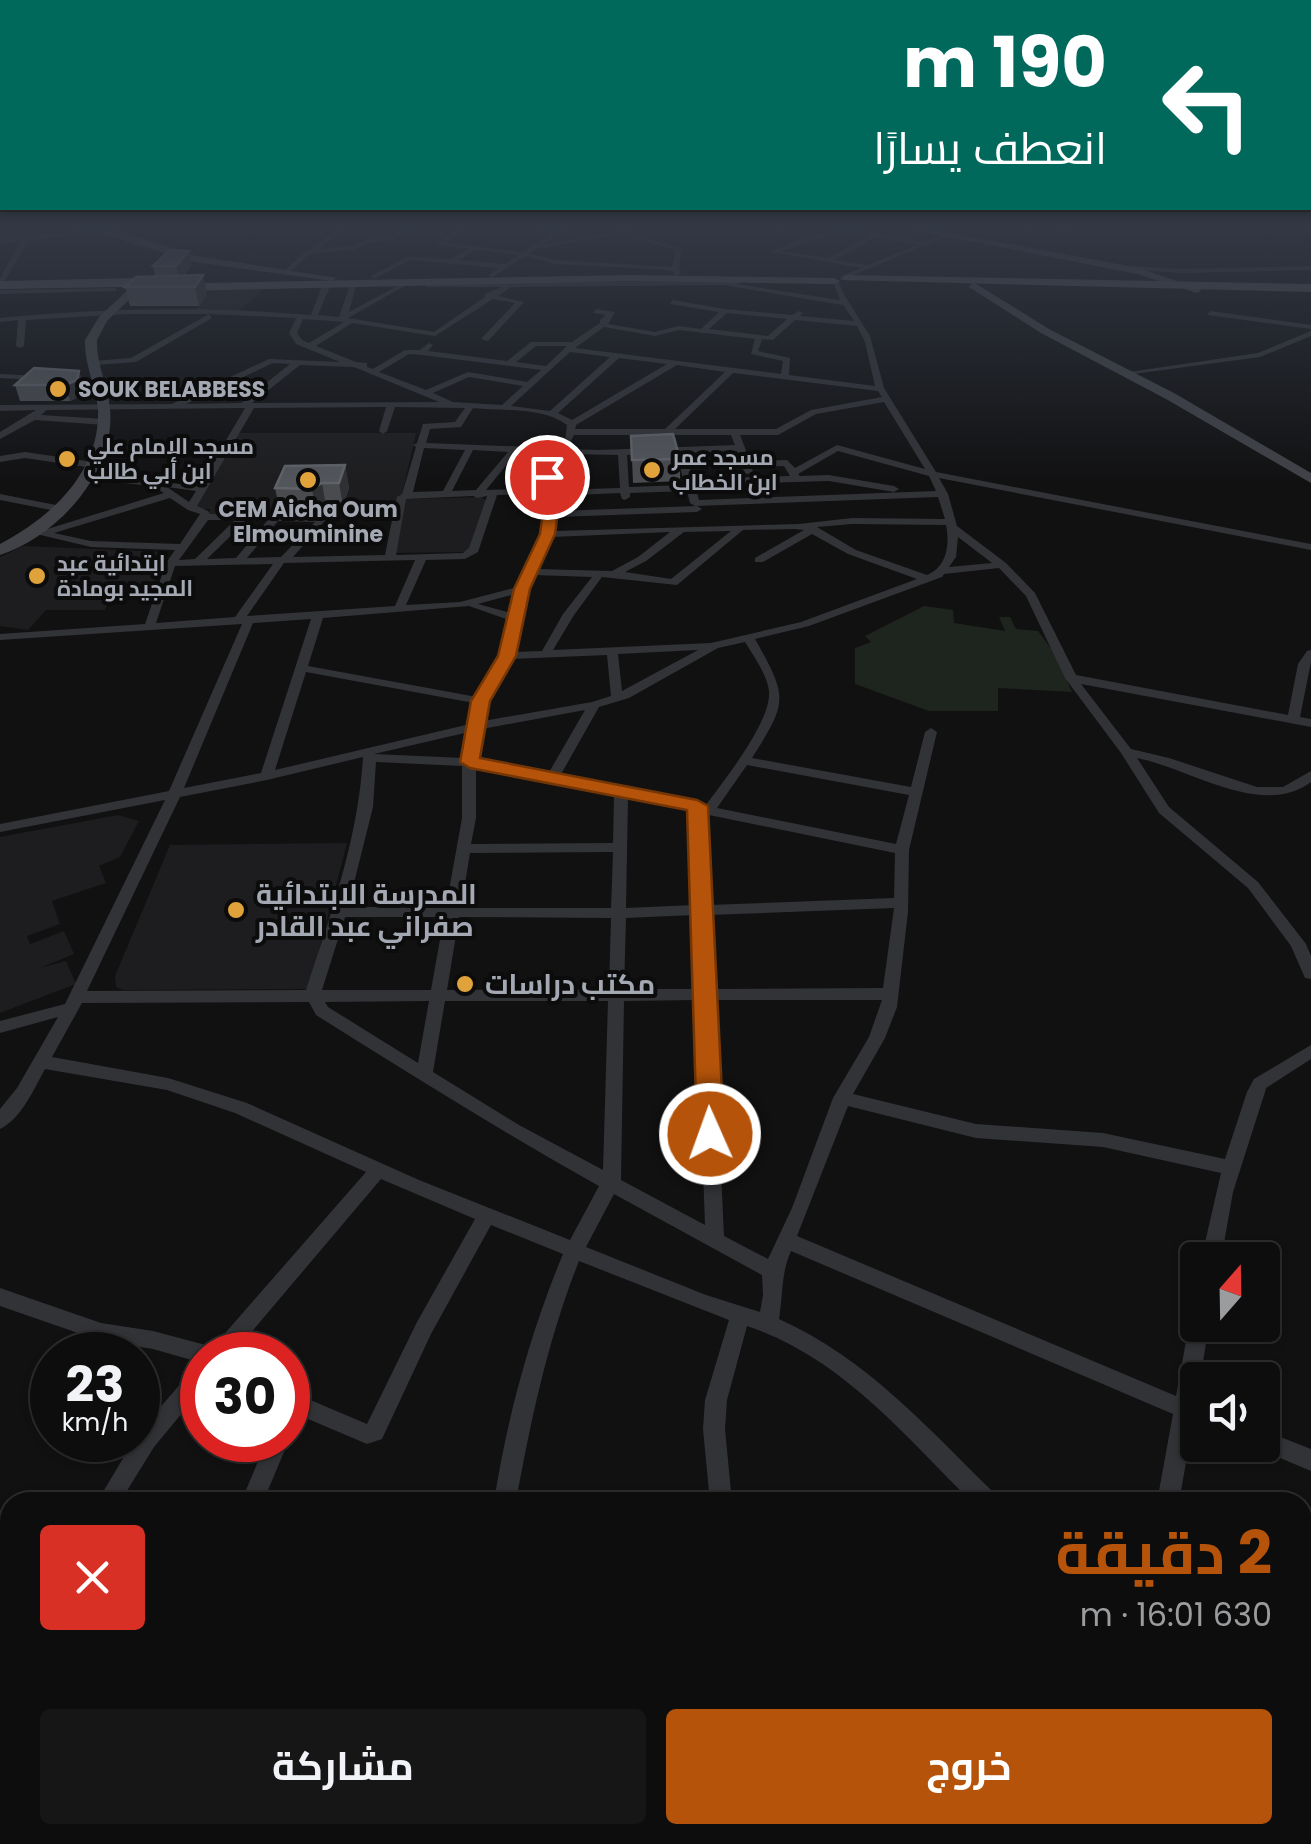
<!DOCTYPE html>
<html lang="ar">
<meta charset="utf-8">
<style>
body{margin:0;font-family:Poppins,Cairo,sans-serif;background:#161617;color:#f1f3f6;direction:rtl;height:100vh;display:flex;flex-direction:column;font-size:38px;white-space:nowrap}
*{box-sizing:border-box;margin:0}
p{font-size:32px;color:#9a9c9e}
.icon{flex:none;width:55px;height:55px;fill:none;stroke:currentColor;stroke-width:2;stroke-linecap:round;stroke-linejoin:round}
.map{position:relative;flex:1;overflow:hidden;direction:ltr}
.panel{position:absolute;left:0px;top:1492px;width:1312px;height:352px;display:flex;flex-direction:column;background:#0d0d0e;border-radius:30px 30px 0 0;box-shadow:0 2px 8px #0004,0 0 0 2px #2d2d2e;direction:rtl}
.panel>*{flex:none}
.top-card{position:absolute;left:0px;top:0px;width:1312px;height:210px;box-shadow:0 2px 8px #0004,0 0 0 2px #2d2d2e;direction:rtl;background:#00695c;color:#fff;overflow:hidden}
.needle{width:65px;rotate:20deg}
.tools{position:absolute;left:1180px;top:1242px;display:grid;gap:20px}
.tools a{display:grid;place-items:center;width:100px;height:100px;border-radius:10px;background:#0d0d0e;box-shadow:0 2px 8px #0004,0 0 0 2px #2d2d2e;font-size:50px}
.speed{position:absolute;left:30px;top:1332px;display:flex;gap:20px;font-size:50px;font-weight:700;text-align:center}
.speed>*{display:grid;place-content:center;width:130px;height:130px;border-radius:50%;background:#0d0d0e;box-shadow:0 2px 8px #0004,0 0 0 2px #2d2d2e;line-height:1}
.speed small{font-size:25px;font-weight:400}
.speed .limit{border:15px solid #d22;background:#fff;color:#111}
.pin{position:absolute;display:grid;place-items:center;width:85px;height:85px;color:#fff;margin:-42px;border:5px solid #fff;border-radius:50%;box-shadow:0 2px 10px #0007}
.me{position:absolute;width:110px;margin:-55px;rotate:358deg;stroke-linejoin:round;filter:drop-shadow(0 0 8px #0008)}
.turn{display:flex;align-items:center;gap:35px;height:210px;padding:0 40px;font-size:45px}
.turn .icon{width:130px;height:130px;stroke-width:2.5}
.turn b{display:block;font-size:70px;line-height:85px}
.round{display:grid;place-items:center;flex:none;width:105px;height:105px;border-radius:10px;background:#161617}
.overview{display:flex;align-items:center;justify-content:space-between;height:170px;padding:0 40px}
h1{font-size:60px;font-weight:700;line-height:75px;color:#b45309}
.primary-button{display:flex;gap:20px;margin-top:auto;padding:20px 40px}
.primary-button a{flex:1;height:115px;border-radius:10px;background:#b45309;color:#fff;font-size:40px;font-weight:700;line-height:115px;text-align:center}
.primary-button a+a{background:#161617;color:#f1f3f6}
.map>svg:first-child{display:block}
</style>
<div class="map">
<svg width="1311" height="1844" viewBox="0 0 1311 1844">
<rect width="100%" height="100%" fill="#111112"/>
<path fill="#1d1d1f" d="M265,289L235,313L195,311L210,290Z
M237,433H416L400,504L404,499L482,497L487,501L469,552L391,553L398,512L208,515L210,509H195Z
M23,546L94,549L163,552L150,600L110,598L105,610H46L28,630L0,626V557Z
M118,815L139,821L120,857L99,866L106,883L52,901L60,924L27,936L30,944L64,931L74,954L40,968L66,961L76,984L0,1013V837Z
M347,843L309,989L124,990L116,987L115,976L170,845Z"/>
<path fill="#1e241e" d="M924,606L953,610L954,623L1005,631L999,617H1010L1016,629L1038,631L1056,655L1072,692L998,688V711H929L855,684V648L871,642L865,636Z"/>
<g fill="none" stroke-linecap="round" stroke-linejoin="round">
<path fill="#323337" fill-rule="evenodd" d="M131,225L103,229L100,232L28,241L3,284L0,286V278L21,241L0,244V240L94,229L97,226Z
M344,225H351L318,249L352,246L367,239L388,237L401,229L377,225H414L408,230L450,234L463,225H470L446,243L523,252L552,233L494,225L557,230L565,225H572L563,233L543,245L618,231L585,225L619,227L621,230L661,225L624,233L681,248L679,269L681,271L677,277L674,275V272L668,270L555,264L525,256L491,278L489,275L499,268L410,260L376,278H372V276L407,257L451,259L468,249L438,245V243L445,237L403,233L392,240L368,243L353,250L310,254L287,274H283V272L306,251L313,250V247ZM619,234L676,250L672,267L555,260L530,254L536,249ZM476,250L519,255L505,264L459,260Z
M739,225H754L809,235L806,237Z
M850,225H859L852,228L924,242L944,234L949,235L842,280L840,277L861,268L771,252L792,242ZM845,231L870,236L827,258L781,251ZM877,237L917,245L868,265L835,260Z
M1076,225H1085L1050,237L1018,232L1021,230L1050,233Z
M1126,266L1182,269L1311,266V270L1182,273L1124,269Z
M518,277L521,279L518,282L732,281L741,277L744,279L737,284L840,300L833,282L838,281L845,296L870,336L884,388L936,472L1311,544V550L939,478L948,494L957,526L1006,563L1035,593L1076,675L1288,715L1298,664L1307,651L1311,650V662L1300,717L1311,719V727L1081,684L1131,749L1169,758L1257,787H1283L1311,771V782C1262,819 1189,768 1137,758L1169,807L1258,882L1306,944L1311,956V979L1305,978L1291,946L1248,888L1159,813L1121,753L1065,678L1026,596L999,568L944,574L942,577L809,626L755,639C788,698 788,701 752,758L911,787L925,732L931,728L937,732L909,850L908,912L897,1007L885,1038L853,1094L976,1124L1103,1133L1225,1159L1247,1092L1254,1079L1311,1045V1059L1266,1088L1265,1092L1233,1192L1221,1260H1201L1221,1173L1103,1147L976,1138L848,1106L797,1236L1176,1396L1189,1325L1192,1319L1198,1317V1325H1209L1200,1380H1198V1425L1193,1423L1179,1502H1157L1173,1414L791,1251C781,1273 783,1295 779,1319C866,1358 928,1428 995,1494L998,1502H972C904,1435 841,1357 747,1326L727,1400L725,1429L732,1502H710L703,1429L705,1400L729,1320L579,1261C548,1339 531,1419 516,1502H494C507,1418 530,1333 563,1254L491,1225L431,1334L382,1439L367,1444L301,1416L296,1427L288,1430V1400L301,1396L367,1424L417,1322L475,1219L381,1179L232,1355H202V1363L153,1349L101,1341L0,1306V1288L101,1323L153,1331L213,1347L366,1172L235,1113L167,1090L45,1069C34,1089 21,1119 0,1129V1109L17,1088L58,1017L0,1033V1021L65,1004L165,800L0,832V824L169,791L242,624L0,640V634L145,624L166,563L175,550L91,547L28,532L33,529L41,531L164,493L152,486L87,479L84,478V474L199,486L245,408L47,410L41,415L105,419L109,422L105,425L35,420L0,439V432L36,410L0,411V405L172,404L269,359L340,362L296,344L289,333L296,318L209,314L212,318L136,362L96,365L92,363L93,361L131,358L209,314H128L26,320L24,346L20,348L16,346L18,320L0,322V318C103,308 207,306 311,315L322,286L326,284L330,286L318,315L339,317L351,282L354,280L357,282L349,312L403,283L408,284L348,318L434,332L485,297V294L502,287H427L425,284L508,282ZM724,285L843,305L854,321L800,316L803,313L799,311L792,315L725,309L673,300L670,304L719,312L701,329L679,326L655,332L608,324L615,312L596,309L593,313L606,315L600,320V323L572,342H531L507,361L428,351L433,345L429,343L420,350H405L373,369L367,367V363L356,362L316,346L352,323L435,336L493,299L515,303L481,339L488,341L524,302L498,296L511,287ZM727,313L787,319L768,336L709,329ZM303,319L344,322L309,343L302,340L297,333ZM795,320L857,326L865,342L875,386L789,375L790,358L758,351L762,339L773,340ZM604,327L655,336L679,330L755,339L751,354L783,361L781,374L575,348ZM536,346H567L546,366L516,362ZM570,352L610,357L550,411L511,406ZM409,354L422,355L541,370L527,382L468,372L426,390L379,372ZM619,358L667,364L572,420L558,413ZM273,363L290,364L241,403L186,404ZM300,365L354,367L439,402L252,403ZM677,365L725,372L665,429H575L576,425ZM733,373L878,391L882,397L811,410L776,429H675ZM469,377L523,386L502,405L453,402L433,393ZM884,402L925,469L837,445L795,468L787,460L750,461L740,435H778L816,414ZM386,407L379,431L383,434L387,431L395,407L465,408L455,422L423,424L417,443L413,445L416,447L402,494L397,497L394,509L326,510L317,516L210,514L208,511L197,506L254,408ZM473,408C503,411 543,407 567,425L565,440L558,448L426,443L430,429L461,427ZM574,435H731L735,445L599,450L567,449ZM424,448L465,450L443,491L413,492ZM473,450L508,452L476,490L452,491ZM737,451L740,461L688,463L685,453ZM838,451L929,476L936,491L699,500L695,485L829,481L894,492L899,489L894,486L829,475L800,476L798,474ZM517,452L554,454L543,469L545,488L486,490ZM676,453L685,485L629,487L627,455ZM563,454L618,455L620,488L555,490L553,469ZM784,466L790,476L693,479L690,469L742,467L745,473L748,474L753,471L751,467ZM167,487L196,491L189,502ZM687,491L690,503L695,506L938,497L945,519L852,518L799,524L554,531L556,517L697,512L702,509L697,506L557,511L555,496L620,493L622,499L625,500L630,497V493ZM545,494C548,530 533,556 518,587L460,602L406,605L426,560L465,559L478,552L497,495ZM473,496L477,498L487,496L469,548L463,553L396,555L406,499ZM170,498L188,510L200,514L180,544L91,541L54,533ZM393,515L385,555L293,557L329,516ZM208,520H235L195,559L179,560ZM246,521H267L236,558L207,559ZM278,521L315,522L281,557L247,558ZM852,524L946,525C950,544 947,567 927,575L856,550L817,527ZM794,529L804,530L755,558V562H763L812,534L848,554L917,579L801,622L711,643L553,650L574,615L602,577L677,585L743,530ZM731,531L671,579L625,572L646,561L684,532ZM670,532L638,557L612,571L537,569L552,537ZM958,537L992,563L949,567L956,557ZM415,560L395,606L247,616L284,563ZM273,564L235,617L156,623L175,566ZM534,575L592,577L563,614L542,651L514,652L527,589ZM515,594L511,613L478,604ZM469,606L509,620L501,656L477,697L308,666L323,618ZM311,619L261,773L184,788L253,623ZM745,642C754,657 767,674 769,691C772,721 723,782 705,806L697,802L692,803L560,776L599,707L629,698L718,648ZM698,650L622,691L618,654ZM607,655L611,696L592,702L483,721L487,701L511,659ZM306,672L474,703L470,724L275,770ZM585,710L548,774L476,760L482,729ZM469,732L463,758L374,754ZM363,757C358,840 331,913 306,990L87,991L180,797L267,780ZM376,762L462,766V818L446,907H348L373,807ZM747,765L909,795L896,844L717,808ZM476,767L614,796L613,843L471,844L476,818ZM628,798L690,811L694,905L626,908ZM704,814L895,853L894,898L709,905ZM613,852L611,908H461L470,853ZM894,908L883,988L713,989L709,915ZM694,915L697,989H624L626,918ZM345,917H444L431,990H322ZM459,917L611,918L609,989L447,990ZM697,1000L705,1225L621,1180L624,1001ZM713,1000H882L869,1037L833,1098L792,1208L768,1259L724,1236ZM429,1001L418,1063L328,1007L325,1002ZM445,1001H608L603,1170L519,1125L433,1072ZM309,1002L316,1015C410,1074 502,1132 599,1186L570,1240L419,1180L247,1103L168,1078L52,1057L82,1003ZM614,1194L762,1275L763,1295L760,1312L706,1295L586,1247Z
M115,288L117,291L0,294V290Z
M1210,311L1311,325V329L1207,315Z
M1311,331V336L1260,357L1126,375L1122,373L1258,353Z
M0,374L41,376L45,378L41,380L0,378Z
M25,452L93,462L98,465L93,468L25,458L0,462V456Z
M0,494L61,506L66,509L61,512L0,500Z
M202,1364V1389L154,1447L120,1502H97L134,1440H138V1433L195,1367Z
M1262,1430L1311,1449V1471L1254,1447L1253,1445H1262Z
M288,1437L289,1440L263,1502H241L267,1440H288Z
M0,1553L10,1556V1580L0,1577Z
M10,1669V1707L0,1713V1675Z
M412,1835H438L435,1844H409Z
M658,1835H685L682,1844H655Z
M832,1835H861L858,1844H829Z
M1120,1835H1146V1844H1120Z
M1250,1835H1284L1287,1844H1253Z"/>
<path fill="#404247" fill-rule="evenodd" d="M88,225H100L196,256L337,278L332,281L195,262L104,235Z
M888,225H908L1139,268L1202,290L1197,293L1137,274Z
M973,282L1049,329L1174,393L1311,473V483L1166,399L1041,333L969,287Z
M132,286L141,288L107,321L97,340C96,364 108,385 110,409C116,472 58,536 0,555V544C51,517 100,473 98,410C96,386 84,364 85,340L99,317Z"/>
<path fill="#4e5055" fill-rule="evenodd" d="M630,275L834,278L840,281L834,284L630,281L136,292L121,287L0,289V281L140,278L152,284Z
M845,275L1311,284V292L841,280Z"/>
</g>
<path fill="#494b4f" d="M192,265L183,276L203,275L207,294L199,306H130L125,287L155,276L153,266Z
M34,368L84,387L81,396L70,401H20L15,385Z
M631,436L680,459V481L633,483Z
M345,465L349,488L343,506H326L316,512H280L275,488Z"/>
<path fill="#2e3032" d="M189,251L192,265L179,280L176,266Z
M203,275L207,294L199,306L195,287Z
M79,371L84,387L81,396L70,401L65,385Z
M345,465L349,488L343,506L339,483Z
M322,483L326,506L316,512L312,489Z"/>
<path fill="#52555a" stroke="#5f6268" stroke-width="2.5" d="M170,250L189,251L176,266H153Z
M203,275L195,287H125L136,277Z
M34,368L79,371L77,380L65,385H15Z
M673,434L680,459L632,460L631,436Z
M345,465L339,483H322L312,489L275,488L285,466Z"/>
<linearGradient id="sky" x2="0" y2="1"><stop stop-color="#09090a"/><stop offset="0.47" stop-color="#323844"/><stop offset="1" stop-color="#323844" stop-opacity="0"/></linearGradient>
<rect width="1311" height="483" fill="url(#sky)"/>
<path fill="#b45309" stroke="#753606" stroke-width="2.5" d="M547,473L554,477L559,505L555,534L530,589L516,656L490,701L480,758L697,800L708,806L724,1134L720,1142L710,1145L701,1142L697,1134L687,810L470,768L460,762L471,701L498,656L514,589L540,534L544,505L540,477Z"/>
<g fill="#e0a33b" stroke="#0c0c0d" stroke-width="4">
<circle cx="58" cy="389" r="10"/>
<circle cx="67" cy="459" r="10"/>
<circle cx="652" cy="470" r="10"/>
<circle cx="308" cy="480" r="10"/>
<circle cx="37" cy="576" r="10"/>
<circle cx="236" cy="910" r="10"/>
<circle cx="465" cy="984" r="10"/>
</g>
<g text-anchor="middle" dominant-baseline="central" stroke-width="8" stroke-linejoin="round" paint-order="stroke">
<g font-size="22" font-weight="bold" fill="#a3a8b2" stroke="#0c0c0d" text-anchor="start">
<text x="78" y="389">SOUK BELABBESS</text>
<text x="87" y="446">مسجد الامام علي<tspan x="87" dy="25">ابن أبي طالب</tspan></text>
<text x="672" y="457">مسجد عمر<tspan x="672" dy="25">ابن الخطاب</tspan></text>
<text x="308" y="509" text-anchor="middle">CEM Aicha Oum<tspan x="308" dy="25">Elmouminine</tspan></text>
<text x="57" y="563">ابتدائية عبد<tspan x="57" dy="25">المجيد بومادة</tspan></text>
</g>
<g font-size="28" font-weight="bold" fill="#a3a8b2" stroke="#0c0c0d" text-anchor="start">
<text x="256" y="894">المدرسة الابتدائية<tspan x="256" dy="32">صفراني عبد القادر</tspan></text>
<text x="485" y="984">مكتب دراسات</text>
</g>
</g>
</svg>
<div class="tools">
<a><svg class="needle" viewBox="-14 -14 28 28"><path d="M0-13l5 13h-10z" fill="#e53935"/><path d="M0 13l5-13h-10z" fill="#9a9c9e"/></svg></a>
<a><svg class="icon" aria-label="sound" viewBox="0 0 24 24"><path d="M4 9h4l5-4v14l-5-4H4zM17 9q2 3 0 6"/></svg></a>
</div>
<div class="speed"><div>23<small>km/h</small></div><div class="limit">30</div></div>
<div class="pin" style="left:547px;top:477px;background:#d93025"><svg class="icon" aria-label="arrive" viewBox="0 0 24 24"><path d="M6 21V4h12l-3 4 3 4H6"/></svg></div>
<svg class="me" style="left:710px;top:1134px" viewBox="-20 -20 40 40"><circle r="17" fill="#b45309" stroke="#fff" stroke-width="3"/><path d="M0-11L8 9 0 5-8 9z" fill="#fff"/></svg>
<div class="top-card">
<div class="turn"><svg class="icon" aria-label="left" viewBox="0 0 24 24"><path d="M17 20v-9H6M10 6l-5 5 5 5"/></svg><div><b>190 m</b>انعطف يسارًا</div></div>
</div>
<section class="panel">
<div class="overview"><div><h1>2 دقيقة</h1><p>630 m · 16:01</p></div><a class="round" style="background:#d93025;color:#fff"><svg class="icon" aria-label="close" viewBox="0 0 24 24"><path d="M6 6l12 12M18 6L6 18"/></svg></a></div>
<div class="primary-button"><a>خروج</a><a>مشاركة</a></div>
</section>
</div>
